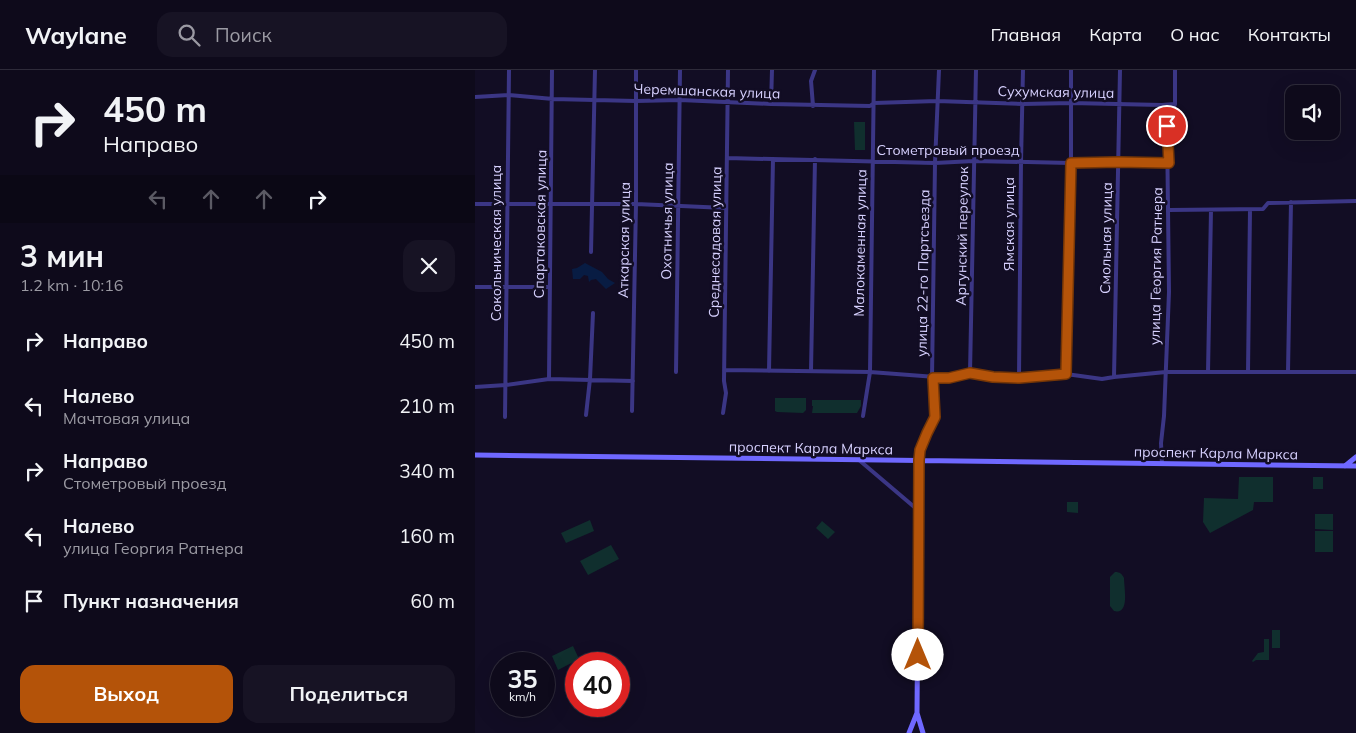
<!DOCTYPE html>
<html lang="ru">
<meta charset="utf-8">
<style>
body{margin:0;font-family:Mulish,sans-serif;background:#171324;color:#f1f3f6;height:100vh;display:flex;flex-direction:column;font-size:19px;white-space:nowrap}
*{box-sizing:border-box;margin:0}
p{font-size:16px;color:#9b9aa3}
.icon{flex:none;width:28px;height:28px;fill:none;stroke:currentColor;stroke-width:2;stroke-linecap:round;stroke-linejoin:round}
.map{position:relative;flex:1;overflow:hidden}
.sheet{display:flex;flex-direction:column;background:#0e0a1b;width:475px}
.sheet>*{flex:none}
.hud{background:#0e0a1b;color:#f1f3f6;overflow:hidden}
.fabs{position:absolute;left:810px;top:15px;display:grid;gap:10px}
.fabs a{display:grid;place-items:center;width:55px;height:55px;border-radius:10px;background:#0e0a1b;box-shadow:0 5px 20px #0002,0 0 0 1px #2e2b3a;font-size:25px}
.speed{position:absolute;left:15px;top:582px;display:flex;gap:10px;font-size:25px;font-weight:700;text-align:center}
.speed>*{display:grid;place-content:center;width:65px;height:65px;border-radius:50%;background:#0e0a1b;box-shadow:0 5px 20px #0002,0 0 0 1px #2e2b3a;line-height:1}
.speed small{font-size:12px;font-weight:400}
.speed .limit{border:8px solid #d22;background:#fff;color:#111}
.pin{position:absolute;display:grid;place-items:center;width:42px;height:42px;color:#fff;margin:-21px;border:2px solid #fff;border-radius:50%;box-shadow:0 1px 5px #0007}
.me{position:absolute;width:55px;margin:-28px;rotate:0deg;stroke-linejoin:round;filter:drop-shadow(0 0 4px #0008)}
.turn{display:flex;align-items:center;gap:18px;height:105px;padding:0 20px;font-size:22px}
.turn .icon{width:65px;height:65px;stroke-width:2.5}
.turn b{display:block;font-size:35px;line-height:42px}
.lanes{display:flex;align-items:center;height:48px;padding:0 20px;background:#0003;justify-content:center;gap:25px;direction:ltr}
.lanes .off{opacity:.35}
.round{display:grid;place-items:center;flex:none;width:52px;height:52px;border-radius:15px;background:#171324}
.summary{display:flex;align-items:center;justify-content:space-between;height:85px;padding:0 20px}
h1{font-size:30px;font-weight:700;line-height:38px}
.cta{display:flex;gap:10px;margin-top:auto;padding:10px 20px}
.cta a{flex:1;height:58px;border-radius:15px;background:#b45309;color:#fff;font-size:20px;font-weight:700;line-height:58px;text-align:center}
.cta a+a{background:#171324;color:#f1f3f6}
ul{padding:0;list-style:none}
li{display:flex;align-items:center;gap:15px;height:65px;padding:0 20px}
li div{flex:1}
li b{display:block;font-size:19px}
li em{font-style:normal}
header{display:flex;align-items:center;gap:30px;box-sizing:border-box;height:70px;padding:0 25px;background:#0e0a1b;border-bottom:1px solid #2e2b3a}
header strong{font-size:24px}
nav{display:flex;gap:28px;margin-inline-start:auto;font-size:18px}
.search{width:350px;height:45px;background:#171324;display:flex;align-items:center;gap:12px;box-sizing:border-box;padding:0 18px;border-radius:15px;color:#9b9aa3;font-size:19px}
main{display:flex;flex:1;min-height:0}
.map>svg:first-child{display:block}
</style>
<header>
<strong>Waylane</strong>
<div class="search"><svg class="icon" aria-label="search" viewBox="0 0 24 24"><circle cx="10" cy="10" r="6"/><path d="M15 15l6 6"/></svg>Поиск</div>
<nav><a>Главная</a><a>Карта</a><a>О нас</a><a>Контакты</a></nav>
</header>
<main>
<section class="sheet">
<div class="hud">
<div class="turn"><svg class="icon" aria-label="right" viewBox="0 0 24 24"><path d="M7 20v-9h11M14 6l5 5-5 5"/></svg><div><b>450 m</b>Направо</div></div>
<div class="lanes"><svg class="icon off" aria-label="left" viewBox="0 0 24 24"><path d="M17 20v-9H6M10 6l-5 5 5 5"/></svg><svg class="icon off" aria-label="ahead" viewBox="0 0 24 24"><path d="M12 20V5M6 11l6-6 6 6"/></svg><svg class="icon off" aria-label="ahead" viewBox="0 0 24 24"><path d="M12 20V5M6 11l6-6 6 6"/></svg><svg class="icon" aria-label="right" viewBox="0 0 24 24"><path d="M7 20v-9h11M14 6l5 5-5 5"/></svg></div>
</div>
<div class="summary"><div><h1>3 мин</h1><p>1.2 km · 10:16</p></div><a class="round"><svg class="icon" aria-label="close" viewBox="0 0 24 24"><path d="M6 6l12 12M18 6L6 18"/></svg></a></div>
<ul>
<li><svg class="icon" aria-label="right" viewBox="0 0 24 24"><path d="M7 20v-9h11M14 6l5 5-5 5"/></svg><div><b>Направо</b></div><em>450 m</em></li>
<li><svg class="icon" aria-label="left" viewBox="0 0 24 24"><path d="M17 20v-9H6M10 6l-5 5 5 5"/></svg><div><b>Налево</b><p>Мачтовая улица</p></div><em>210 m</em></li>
<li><svg class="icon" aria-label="right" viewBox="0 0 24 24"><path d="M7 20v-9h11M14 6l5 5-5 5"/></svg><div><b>Направо</b><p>Стометровый проезд</p></div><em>340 m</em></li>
<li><svg class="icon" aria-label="left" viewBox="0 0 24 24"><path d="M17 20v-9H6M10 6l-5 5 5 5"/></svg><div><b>Налево</b><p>улица Георгия Ратнера</p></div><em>160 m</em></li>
<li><svg class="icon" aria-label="arrive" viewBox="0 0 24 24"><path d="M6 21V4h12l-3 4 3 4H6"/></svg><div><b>Пункт назначения</b></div><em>60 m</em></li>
</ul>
<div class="cta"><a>Выход</a><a>Поделиться</a></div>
</section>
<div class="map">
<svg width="881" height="663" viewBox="0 0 881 663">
<rect width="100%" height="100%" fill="#120d24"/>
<path fill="#102f2e" d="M379,52H390V80H380Z
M300,328H331V340L328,343L302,342L300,341Z
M337,330H386V336L382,343H337L338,336H337Z
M764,407H798V432H779L778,440L735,463L728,452L729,428L763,429Z
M838,407H848V419H838Z
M592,432H603V443L592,442Z
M840,444H858V460L840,459Z
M115,450L119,461L91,473L86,463Z
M347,451L360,462L353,469L341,458Z
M840,461H858V482H840Z
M136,475L144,489L113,505L105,491Z
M640,502C645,502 647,504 649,508C649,518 655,545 639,541L635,536V507Z
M797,560H805V578H797Z
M789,569H794V590H781L778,592L777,591L783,583L789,582Z
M98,576L104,589L83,600L77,586Z"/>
<path fill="#081c43" d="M110,193L127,202L133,209L140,213L131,219L121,209L116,210L114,212L113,206L109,205L105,209H98L97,199L102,198Z"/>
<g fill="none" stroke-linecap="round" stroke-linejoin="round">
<path stroke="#3b3685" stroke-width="4" d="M0,27L34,25L78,29L161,31L205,30L296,34L395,36L399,33L462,31L548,34L596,33L687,35L700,34
M296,34L297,0
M338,36L336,11L340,0
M252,88L460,93L499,91L596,93L643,92L694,93
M0,134H161L251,138
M694,140L788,139L793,133L881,131
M116,182L120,0
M0,217H75
M249,300L395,302L474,308L495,303L518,307H544L591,304L627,309L639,307L691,302H881
M294,301L298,89
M336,301L340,89
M201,302L205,0
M733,302L736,140
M773,302L775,140
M813,302L816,132
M495,303L501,0
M591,304L596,93V0
M544,307L546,92L548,0
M639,307L645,0
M74,309L77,0
M0,317L31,315L74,309L158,311
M157,341L161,134V0
M248,343L251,323L249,311L253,0
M111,345L115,309L118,243
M388,346L395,302L399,0
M30,347L34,0
M384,390L444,441
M444,390L445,380L451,363L460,347L457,308L460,93L464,0
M687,394L686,373L689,346L694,222L692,56L700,34V0"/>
<path stroke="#6f68ff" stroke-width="5" d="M0,385L881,396
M444,390L442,643L448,663
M870,396L881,387
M434,663L442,643"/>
</g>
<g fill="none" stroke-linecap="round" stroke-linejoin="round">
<defs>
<path id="route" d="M443,585L444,390L445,380L452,363L460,347L458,308H474L495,303L518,307L544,308L591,304L596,93L643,92L694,93L692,56"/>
</defs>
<use href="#route" stroke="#753606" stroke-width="12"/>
<use href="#route" stroke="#b45309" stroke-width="9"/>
</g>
<g text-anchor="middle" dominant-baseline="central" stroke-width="5" stroke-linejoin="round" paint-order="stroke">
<g font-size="14" fill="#d7d1ff" stroke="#120d24">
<text transform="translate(232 21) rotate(2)">Черемшанская улица</text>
<text transform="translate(581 22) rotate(1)">Сухумская улица</text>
<text x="473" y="80">Стометровый проезд</text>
<text transform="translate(192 151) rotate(-89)">Охотничья улица</text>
<text transform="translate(65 154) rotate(-89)">Спартаковская улица</text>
<text transform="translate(534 154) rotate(-90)">Ямская улица</text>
<text transform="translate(487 166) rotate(-89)">Аргунский переулок</text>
<text transform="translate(631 168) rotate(-89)">Смольная улица</text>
<text transform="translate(149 170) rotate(-89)">Аткарская улица</text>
<text transform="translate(240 172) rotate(-89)">Среднесадовая улица</text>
<text transform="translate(21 173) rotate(-90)">Сокольническая улица</text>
<text transform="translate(385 173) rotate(-89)">Малокаменная улица</text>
<text transform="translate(681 196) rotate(-89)">улица Георгия Ратнера</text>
<text transform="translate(448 203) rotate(-89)">улица 22-го Партсъезда</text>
<text transform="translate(336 378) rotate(1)">проспект Карла Маркса</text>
<text transform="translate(741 383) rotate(1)">проспект Карла Маркса</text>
</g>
</g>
</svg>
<div class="fabs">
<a><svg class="icon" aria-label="sound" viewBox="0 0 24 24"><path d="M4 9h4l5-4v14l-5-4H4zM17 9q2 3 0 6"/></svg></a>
</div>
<div class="speed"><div>35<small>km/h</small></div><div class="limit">40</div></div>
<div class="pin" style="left:692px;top:56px;background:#d93025"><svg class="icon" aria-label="arrive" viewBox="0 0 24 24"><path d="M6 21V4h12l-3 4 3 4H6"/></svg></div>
<svg class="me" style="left:443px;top:585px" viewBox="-20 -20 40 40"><circle r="19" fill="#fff"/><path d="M0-13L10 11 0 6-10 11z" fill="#b45309"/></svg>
</div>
</main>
